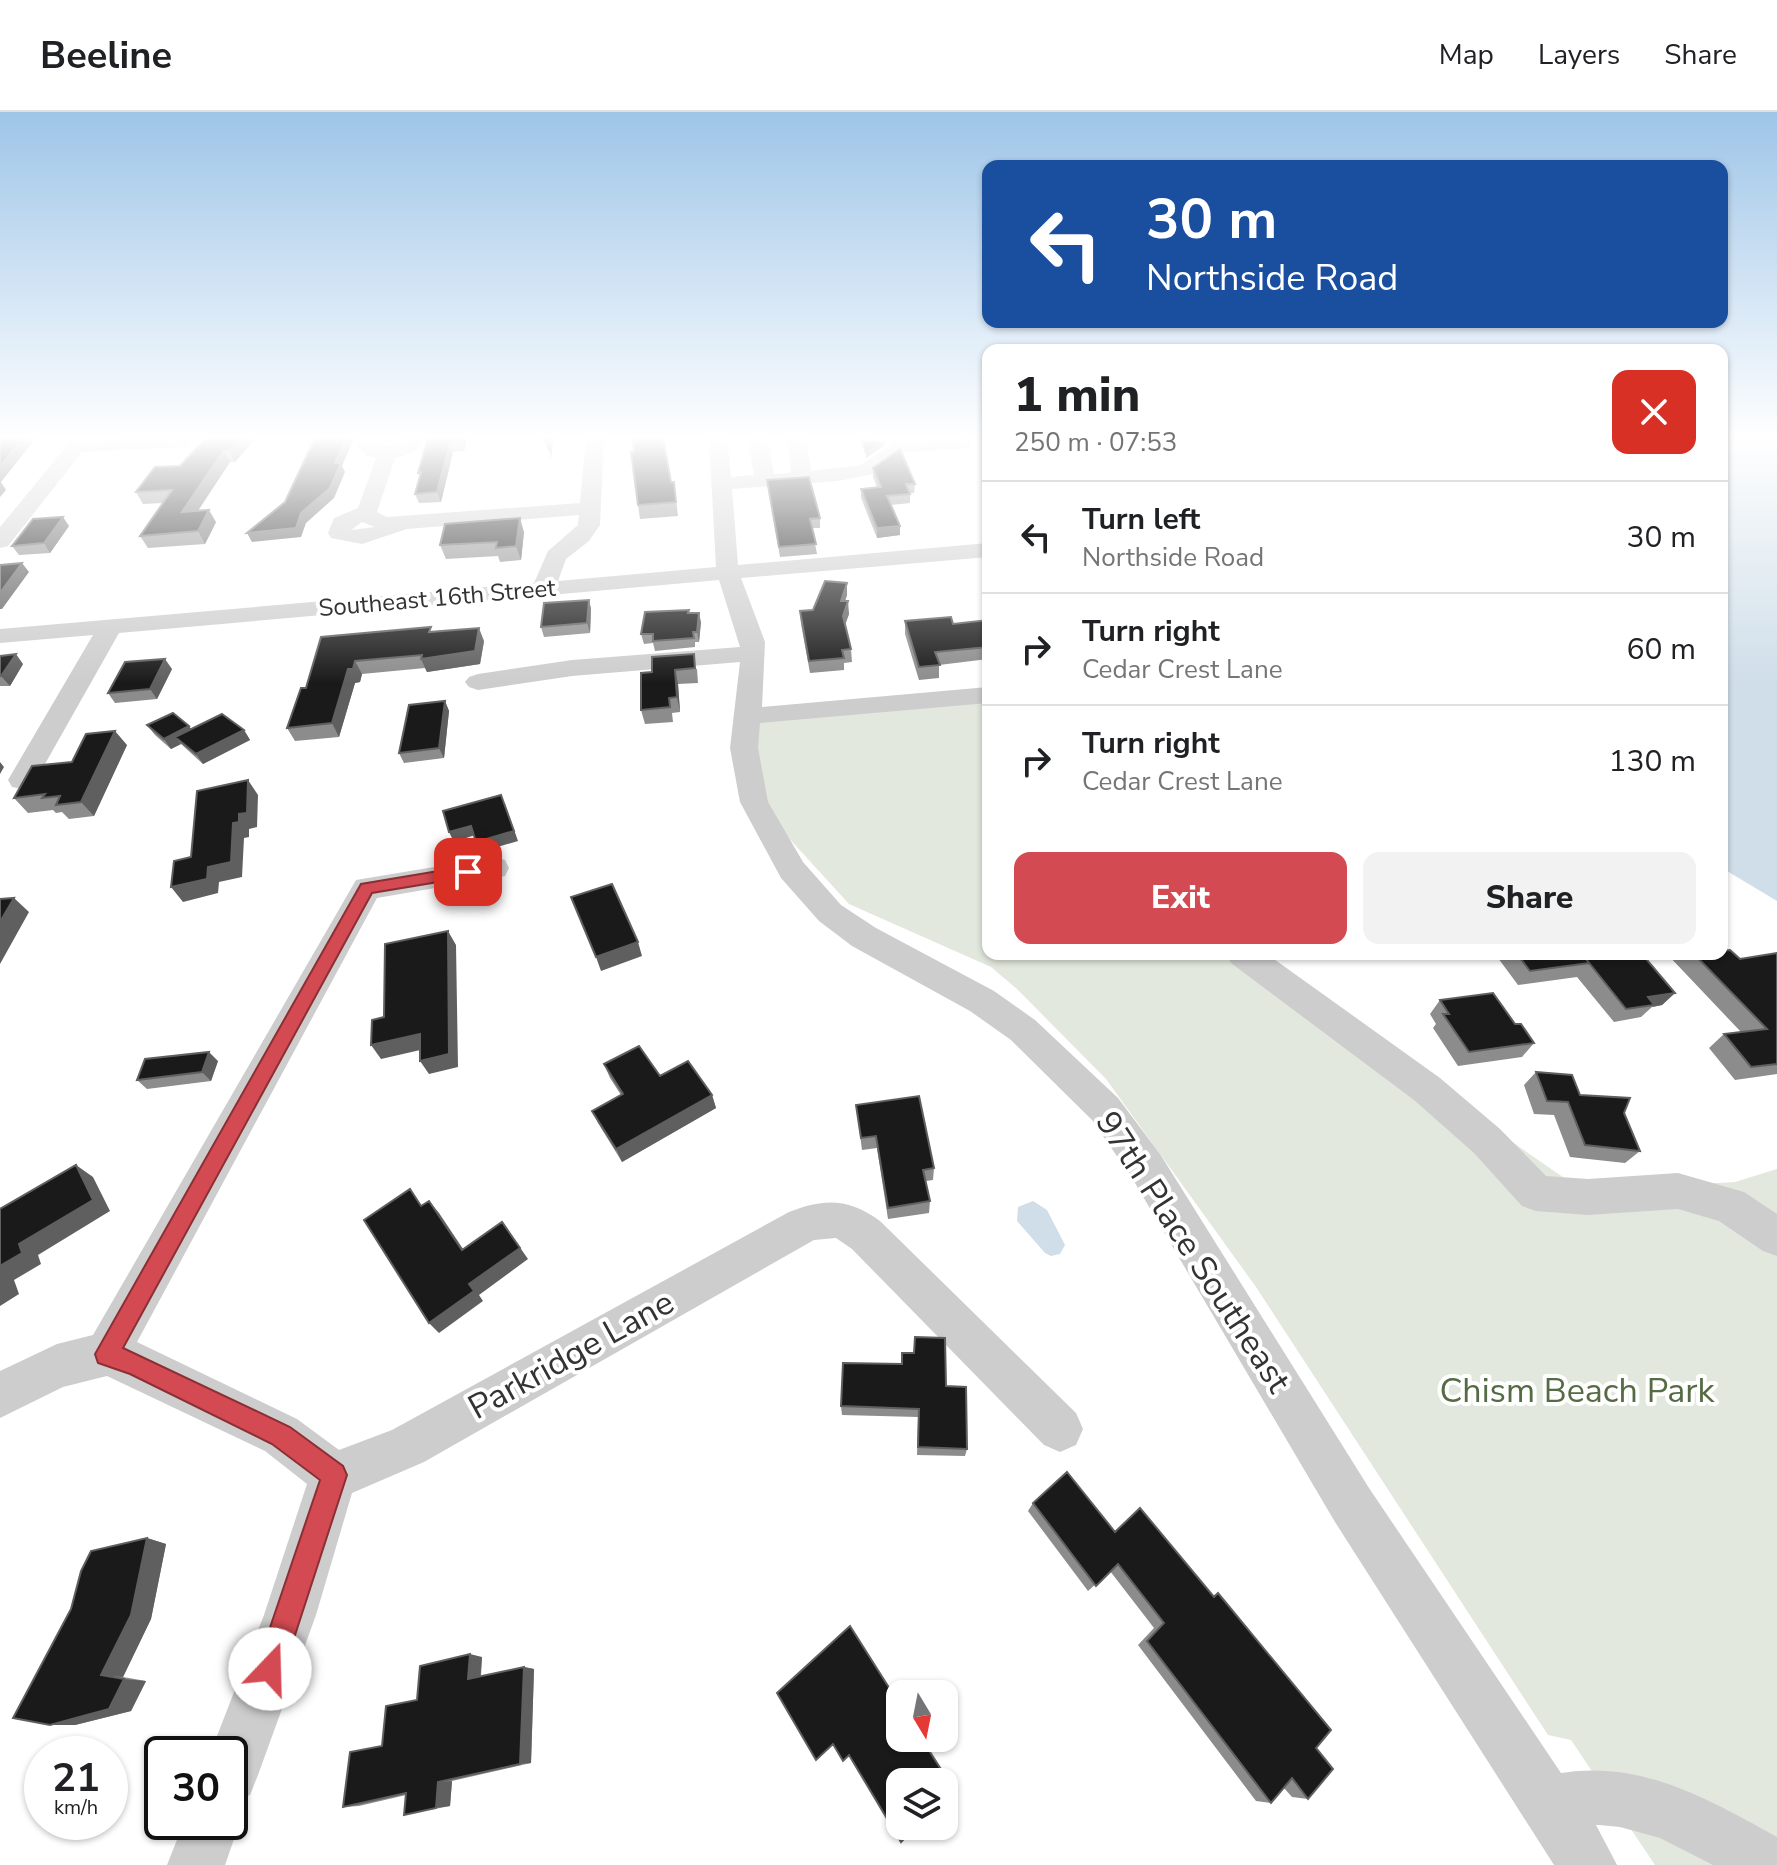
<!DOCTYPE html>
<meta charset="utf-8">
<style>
body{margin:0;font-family:"Nunito Sans",sans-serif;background:#f2f2f2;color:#202124;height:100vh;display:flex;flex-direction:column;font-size:30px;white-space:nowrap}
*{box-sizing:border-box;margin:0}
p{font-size:26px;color:#757577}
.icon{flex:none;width:44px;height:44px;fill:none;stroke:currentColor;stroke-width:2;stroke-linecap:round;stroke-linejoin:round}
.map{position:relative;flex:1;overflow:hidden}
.side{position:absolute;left:982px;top:232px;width:746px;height:616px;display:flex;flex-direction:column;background:#fff;border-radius:16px;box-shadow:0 2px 6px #0004}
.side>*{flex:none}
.hud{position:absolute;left:982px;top:48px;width:746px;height:168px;border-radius:16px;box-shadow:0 2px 6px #0004;background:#1a4fa0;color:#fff;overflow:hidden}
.needle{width:52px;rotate:170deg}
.tools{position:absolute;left:886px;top:1568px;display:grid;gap:16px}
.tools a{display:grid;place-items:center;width:72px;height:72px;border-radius:16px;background:#fff;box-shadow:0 2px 6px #0004;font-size:40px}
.speed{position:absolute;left:24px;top:1624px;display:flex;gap:16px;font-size:40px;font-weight:700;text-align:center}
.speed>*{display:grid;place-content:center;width:104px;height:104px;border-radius:50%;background:#fff;box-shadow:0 2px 6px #0004;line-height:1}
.speed small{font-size:20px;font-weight:400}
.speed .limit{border:4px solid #111;border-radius:12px;background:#fff;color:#111}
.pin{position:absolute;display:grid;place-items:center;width:68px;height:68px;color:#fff;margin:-34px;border-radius:16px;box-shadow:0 4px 12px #0006}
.me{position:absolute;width:88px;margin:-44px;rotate:21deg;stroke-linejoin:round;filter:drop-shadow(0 0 6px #0008)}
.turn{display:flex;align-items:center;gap:28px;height:168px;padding:0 32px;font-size:36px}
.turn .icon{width:104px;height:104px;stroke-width:2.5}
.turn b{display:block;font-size:56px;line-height:68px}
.round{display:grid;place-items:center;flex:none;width:84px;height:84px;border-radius:16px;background:#f2f2f2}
.headline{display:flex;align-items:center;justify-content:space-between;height:136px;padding:0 32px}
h1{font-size:48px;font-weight:800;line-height:60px}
.action{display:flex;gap:16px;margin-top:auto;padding:16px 32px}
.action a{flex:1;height:92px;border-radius:16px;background:#d44a52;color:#fff;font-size:32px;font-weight:800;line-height:92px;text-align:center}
.action a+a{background:#f2f2f2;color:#202124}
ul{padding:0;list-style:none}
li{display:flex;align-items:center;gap:24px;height:112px;padding:0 32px;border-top:2px solid #e0e0e0}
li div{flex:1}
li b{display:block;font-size:30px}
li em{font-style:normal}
header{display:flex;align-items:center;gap:48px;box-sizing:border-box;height:112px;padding:0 40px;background:#fff;border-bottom:2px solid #e0e0e0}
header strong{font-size:38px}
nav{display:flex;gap:44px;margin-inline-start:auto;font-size:28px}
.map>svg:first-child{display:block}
</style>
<header>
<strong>Beeline</strong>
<nav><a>Map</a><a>Layers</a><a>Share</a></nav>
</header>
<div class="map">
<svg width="1777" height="1753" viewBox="0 0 1777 1753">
<rect width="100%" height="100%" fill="#fff"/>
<path fill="#e2e8dd" d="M988,583V842H1240L1583,1079L1735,1070L1777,1057V1753H1655L1571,1628L1548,1623L1256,1175L1106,967L1017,877L991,855L849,792L754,688V611Z"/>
<path fill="#cfdee9" d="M1722,326H1777V789L1722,756Z
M1033,1089L1047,1098L1065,1133L1060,1142L1051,1144L1045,1141L1017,1109L1018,1095Z"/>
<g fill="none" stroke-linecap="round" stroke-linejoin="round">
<path fill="#cdcdcd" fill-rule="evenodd" d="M135,326H193L196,329L186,335L82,340L8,434L0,436V415L69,331Z
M404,326H422C421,340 407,343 395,346L377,400L387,405L580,391L586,326H604L600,413L589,429L566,447L558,469L716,455L709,326H727L731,365L754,363L748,331L755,326L765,327L768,331L774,362L791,361L787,326H806L811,359L860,353L898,329L969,327L972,331L969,335L962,337L903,340L873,362L838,369L732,377L738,453L988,431V445L741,466L765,530L762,595L988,575V591L760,611L758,636L768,690L803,750L841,793L876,816L994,879L1035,908L1118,986L1160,1042L1369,1376L1561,1661C1642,1648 1708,1687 1777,1725V1753H1713L1660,1726L1620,1715L1599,1713H1596L1617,1753H1554L1335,1410L1132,1066L1092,1008L1011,928L970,899L852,834L819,809L781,766L740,690L730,636L740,550L572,564L478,578L469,575L465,570L469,565L478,562L572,548L740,535L719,468L119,521L32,675L22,677L12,675L8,668L93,523L0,531V517L534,471L548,439L578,413L579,403L407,417L362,432L331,426L328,421L334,406L358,396L376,346L367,344L357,334L360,330L367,328C382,332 387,336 403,330ZM362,410L375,415L351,418Z
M494,745L505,748L509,756L505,764L377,786L137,1230L297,1307L339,1338L392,1318L789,1100C824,1086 849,1086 880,1109L1076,1301L1083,1317L1076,1333L1060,1340L1044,1333L852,1137L836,1126L814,1128L424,1350L352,1381L316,1503L258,1663L250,1683L232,1690L240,1710L225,1753H167L184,1710H230V1642H210L264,1503L307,1372L265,1339L107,1264L63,1275L0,1306V1259L57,1232L93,1223L356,768Z
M1226,842H1267L1440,966L1500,1017L1546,1064L1588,1067L1678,1061L1744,1080L1777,1102V1144L1763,1139L1719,1109L1678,1097L1588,1103L1536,1099L1522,1094L1474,1041L1414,988L1231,851Z"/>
</g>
<path fill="#8c8c8c" d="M256,326L235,350H230L198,399L216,410L205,432L148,436L140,424L163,391L143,392L136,380L180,354Z
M428,326H467L464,339L453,340L441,390L419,391L415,382L420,365L418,361Z
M873,356L915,372L914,381H910V391L891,393L900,414V423L877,426L861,386V377L877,376L873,365Z
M767,368L820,406V416H812L817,442L780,445Z
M671,370H674L678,404L640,407L638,393Z
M69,414L50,441L19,443L12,434Z
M524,420L521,448L500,450L498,444L446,447L440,433Z
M847,483L845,489L849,502L845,512L851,537L852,550L844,551V558L810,561L801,512L800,499L813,498Z
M589,488L591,497L590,521L544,525L541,515Z
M689,498V501L701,510L699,530H695V535L655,539L653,531L644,532L641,522Z
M988,508V547L939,553V566L919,568L905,522V509L953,512Z
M433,520L484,529L480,552L427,560L425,556L362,562L360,570L355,571L339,625L295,629L287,616L306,576L321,525Z
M0,544L23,552L10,574H0Z
M652,545L697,557L698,571L678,572L680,600L672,601L673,610L645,612L641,598L652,560Z
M172,557L157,587L115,591L108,581Z
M445,589L449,599L444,646L404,651L399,641Z
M147,613L191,617L244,618L250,628L203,652L181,632L171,637L155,623Z
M127,633L94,704L69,707L62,700L56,701L53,698L28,701L14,686L72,650Z
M1777,841V962L1735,968L1709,936L1724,922L1741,920L1667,842H1722L1740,847Z
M1495,842H1642L1675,881L1662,893L1652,895L1641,905L1614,910L1577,865L1518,873Z
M1440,888L1515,912L1534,931L1522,945L1458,954L1433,916L1436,912L1430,902Z
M218,949L211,969L147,977L137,968Z
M604,952L712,983L716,996L622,1050L598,1011L592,999L621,983L610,966Z
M1536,960L1580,983L1624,1001L1640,1039L1625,1051L1570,1045L1554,1003L1534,1002L1524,973Z
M856,993L934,1056L933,1068L926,1069L930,1089L929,1101L888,1107L877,1036L862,1038Z
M902,1252L946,1274L967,1337L965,1344L917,1343L918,1305L842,1303L841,1294Z
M1033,1391L1115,1420L1212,1484L1218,1481L1316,1636L1308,1687L1292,1685L1284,1676L1271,1691L1256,1689L1138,1533L1154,1516L1110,1459L1088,1479L1028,1399Z
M147,1426L166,1432L151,1507L123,1565L146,1569L131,1599L75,1613Z
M482,1545L481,1565L524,1555L534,1557L531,1651L452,1669L450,1694L404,1703L406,1683L359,1694L343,1695L382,1634L417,1588Z"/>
<path fill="#5f5f5f" d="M23,326H36L1,370L6,378L0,385V354Z
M240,326H256L235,350L229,338Z
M346,326H354L342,354L345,360L334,386L306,411L301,425L252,430L247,421L301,401L335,351Z
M462,326H467L464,339L461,330Z
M550,326H553L551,347L549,338Z
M884,330V334L866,346V341Z
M450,331L453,340L441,390L437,380Z
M224,338L230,350L189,412L182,400Z
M209,398L216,410L205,432L198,419Z
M63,405L69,414L50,441L44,431Z
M520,406L524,420L521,448L516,434Z
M900,414V423L877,426V416Z
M22,451L29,460L2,497H0V481Z
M847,471V483L841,501V489Z
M589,488L591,497L590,521L587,511Z
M848,489L849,502L844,516L843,504Z
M699,501L701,510L699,530L697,520Z
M479,516L484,529L480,552L427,560L421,547Z
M16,542L23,552L10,574L1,564Z
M165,547L172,557L157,587L150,577Z
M355,549L362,562L360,570L355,571L339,625L332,611L348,557Z
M675,558L678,572L680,600L677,585Z
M445,589L449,599L444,646L439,636Z
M189,614L196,624L175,625L181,632L171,637L164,627Z
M244,618L250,628L203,652L196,642Z
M115,619L127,633L94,704L81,690Z
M0,650L4,655L0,662Z
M248,668L258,683L257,715L249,717V725L244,726L242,765L219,770L218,781L183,790L171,775L208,755L239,702Z
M505,692L518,729L480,740L476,730Z
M471,714L475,723L454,730L449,720Z
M14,786L29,800L0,852V810Z
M448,819L456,833L458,955L429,962L420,949Z
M638,830L642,844L601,859L596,845Z
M1675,881L1662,893L1652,895L1654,893L1648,885Z
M420,922L429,936L381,947L371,933Z
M209,940L218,949L211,969L202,960Z
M712,983L716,996L622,1050L616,1037Z
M76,1053L93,1065L110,1099L38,1143L41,1152L14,1168L19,1182L0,1194V1154L19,1132Z
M429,1089L439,1101L471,1149L462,1138Z
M502,1110L528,1147L479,1183L483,1189L439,1221L429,1211L469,1172Z
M147,1426L166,1432L151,1507L123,1565L101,1563Z
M470,1542L482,1545L480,1569L468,1567Z
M524,1555L534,1557L531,1651L520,1652Z
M124,1567L146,1569L131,1599L75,1613H50Z
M452,1669L450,1694L436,1696L438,1670Z"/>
<path fill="#1a1a1a" stroke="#5f5f5f" stroke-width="2" d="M0,326H23L0,354Z
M206,326H240L229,338H224L182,400L209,398L198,419L140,424L172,378L136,380L155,355L180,354Z
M315,326H346L335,351H341L330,376L301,401L296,416L247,421L285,390Z
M428,326H462L461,330L450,331L437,380L415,382L421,360L418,361Z
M544,326H550L549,338Z
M633,326H663L671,370H674L676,390L638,393L631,340H634Z
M861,328L884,330L866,341Z
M900,337L915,372H906L910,382L887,384L900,414L877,416L861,377L881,375L873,356Z
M809,365L820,406L810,407L816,432L779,435L767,368Z
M63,405L44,431L12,434L33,407Z
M520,406L516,434L496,436L497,430L440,433L445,412Z
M22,451L0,481V453Z
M825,469L847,471L841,489H848L843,504L851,537L842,538L844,546L809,549L800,499L813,498Z
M589,488L587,511L541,515L544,491Z
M689,498L688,501H699L697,520H693L694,526L653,529V522H641L645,500Z
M951,505L953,512L988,508V535L935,540L940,553L919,555L905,509Z
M431,515L429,520L479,516L475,539L421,547L422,543L355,549L353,557H348L332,611L287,616L301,576H306L321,525Z
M16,542L1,564H0V544Z
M694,542L695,556L675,558L677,585L669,586L670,595L641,598V561L652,560V545Z
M165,547L150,577L108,581L125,550Z
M445,589L439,636L399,641L409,593Z
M173,601L189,614L164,627L147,613Z
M222,602L244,618L196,642L175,625Z
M115,619L81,690L56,693L60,684L42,686L45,682L14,686L32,654L72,650L86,622Z
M248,668L247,701L239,702V710L233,711L231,750L208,755L207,767L171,775L174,749L191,745L197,679Z
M501,683L514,719L476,730L471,714L449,720L443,699Z
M612,772L638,830L596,845L571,785Z
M14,786L0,810V787Z
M448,819L449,942L420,949V922L371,933L372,908L384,905L385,832Z
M1730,838L1740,847L1777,841V952L1751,955L1724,922L1767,917L1694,842H1722V839Z
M1517,842H1582L1589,851L1530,859Z
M1582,842H1642L1675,881L1648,885L1654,893L1626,897Z
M1493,881L1515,912H1521L1534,931L1469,940L1443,902H1449L1440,888Z
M639,934L660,964L688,949L712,983L616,1037L592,999L623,982L604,952Z
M209,940L202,960L137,968L145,947Z
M1536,960L1572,963L1580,983L1630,986L1624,1001L1640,1039L1585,1033L1568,990L1547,989Z
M919,984L934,1056L923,1058L930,1089L888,1096L876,1024L861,1026L856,993Z
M76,1053L93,1088L19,1132L22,1141L0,1154V1097Z
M410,1077L421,1094L429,1089L462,1138L502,1110L520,1136L469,1172L474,1179L429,1211L364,1108Z
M915,1225L945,1226L946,1274L966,1275L967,1337L918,1335L919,1297L841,1294L843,1251L902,1252V1241H914Z
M1067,1360L1115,1420L1140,1396L1214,1485L1218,1481L1331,1618L1316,1636L1333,1657L1308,1687L1292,1666L1271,1691L1147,1529L1164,1511L1118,1452L1096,1474L1033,1391Z
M147,1426L131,1503L101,1563L124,1567L109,1597L50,1613L13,1606L71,1497L81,1459L91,1439Z
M850,1514L900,1593V1626H921L953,1676L944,1685V1670H900V1714H916L901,1730L849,1643L843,1649L833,1632L816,1648L777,1581Z
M470,1542L468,1567L524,1555L520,1652L438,1670L436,1696L404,1703L406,1681L343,1695L350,1640L382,1634L386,1594L417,1588L420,1554Z"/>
<linearGradient id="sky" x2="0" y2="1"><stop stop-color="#9ec5e8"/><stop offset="0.57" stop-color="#fff"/><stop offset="1" stop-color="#fff" stop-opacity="0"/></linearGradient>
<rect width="1777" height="571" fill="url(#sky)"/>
<path fill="#d44a52" stroke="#8a3035" stroke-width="2" d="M468,754L476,760L474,764L372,781L123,1236L290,1315L343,1354L347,1363L284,1557L280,1567L270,1571L260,1567L256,1557L320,1368L272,1332L130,1262L98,1251L95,1242L361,772Z"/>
<g text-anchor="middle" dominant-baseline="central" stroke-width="8" stroke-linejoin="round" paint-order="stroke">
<g font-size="24" fill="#333" stroke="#fff">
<text transform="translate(437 486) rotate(-5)">Southeast 16th Street</text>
</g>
<g font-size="34" fill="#333" stroke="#fff">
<text transform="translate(1193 1140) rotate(57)">97th Place Southeast</text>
<text transform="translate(571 1243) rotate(-29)">Parkridge Lane</text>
</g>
<g font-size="34" fill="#556b44" stroke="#fff">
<text x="1577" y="1279">Chism Beach Park</text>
</g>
</g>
</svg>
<div class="tools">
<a><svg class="needle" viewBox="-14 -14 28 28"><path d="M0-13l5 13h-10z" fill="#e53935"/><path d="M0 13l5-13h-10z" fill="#757577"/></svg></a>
<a><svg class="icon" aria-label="layers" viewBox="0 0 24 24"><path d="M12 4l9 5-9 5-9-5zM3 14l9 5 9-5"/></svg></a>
</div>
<div class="speed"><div>21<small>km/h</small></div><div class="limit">30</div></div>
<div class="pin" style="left:468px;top:760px;background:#d93025"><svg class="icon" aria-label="arrive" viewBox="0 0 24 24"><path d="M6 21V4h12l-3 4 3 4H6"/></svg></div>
<svg class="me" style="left:270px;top:1557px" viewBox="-20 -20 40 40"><circle r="19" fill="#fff"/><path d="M0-13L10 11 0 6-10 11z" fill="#d44a52"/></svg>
<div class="hud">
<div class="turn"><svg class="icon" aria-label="left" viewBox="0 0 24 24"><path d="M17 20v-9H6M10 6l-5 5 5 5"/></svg><div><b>30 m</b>Northside Road</div></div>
</div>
<section class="side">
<div class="headline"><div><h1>1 min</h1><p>250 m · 07:53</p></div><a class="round" style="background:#d93025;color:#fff"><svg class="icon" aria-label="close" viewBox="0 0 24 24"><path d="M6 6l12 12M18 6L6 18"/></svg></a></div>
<ul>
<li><svg class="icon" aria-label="left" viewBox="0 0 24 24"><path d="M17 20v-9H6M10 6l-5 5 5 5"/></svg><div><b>Turn left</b><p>Northside Road</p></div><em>30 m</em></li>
<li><svg class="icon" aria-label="right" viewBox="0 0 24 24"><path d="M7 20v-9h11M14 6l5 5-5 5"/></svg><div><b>Turn right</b><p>Cedar Crest Lane</p></div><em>60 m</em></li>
<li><svg class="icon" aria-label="right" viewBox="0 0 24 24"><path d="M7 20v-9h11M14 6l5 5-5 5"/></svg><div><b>Turn right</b><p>Cedar Crest Lane</p></div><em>130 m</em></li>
</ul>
<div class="action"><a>Exit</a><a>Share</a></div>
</section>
</div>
